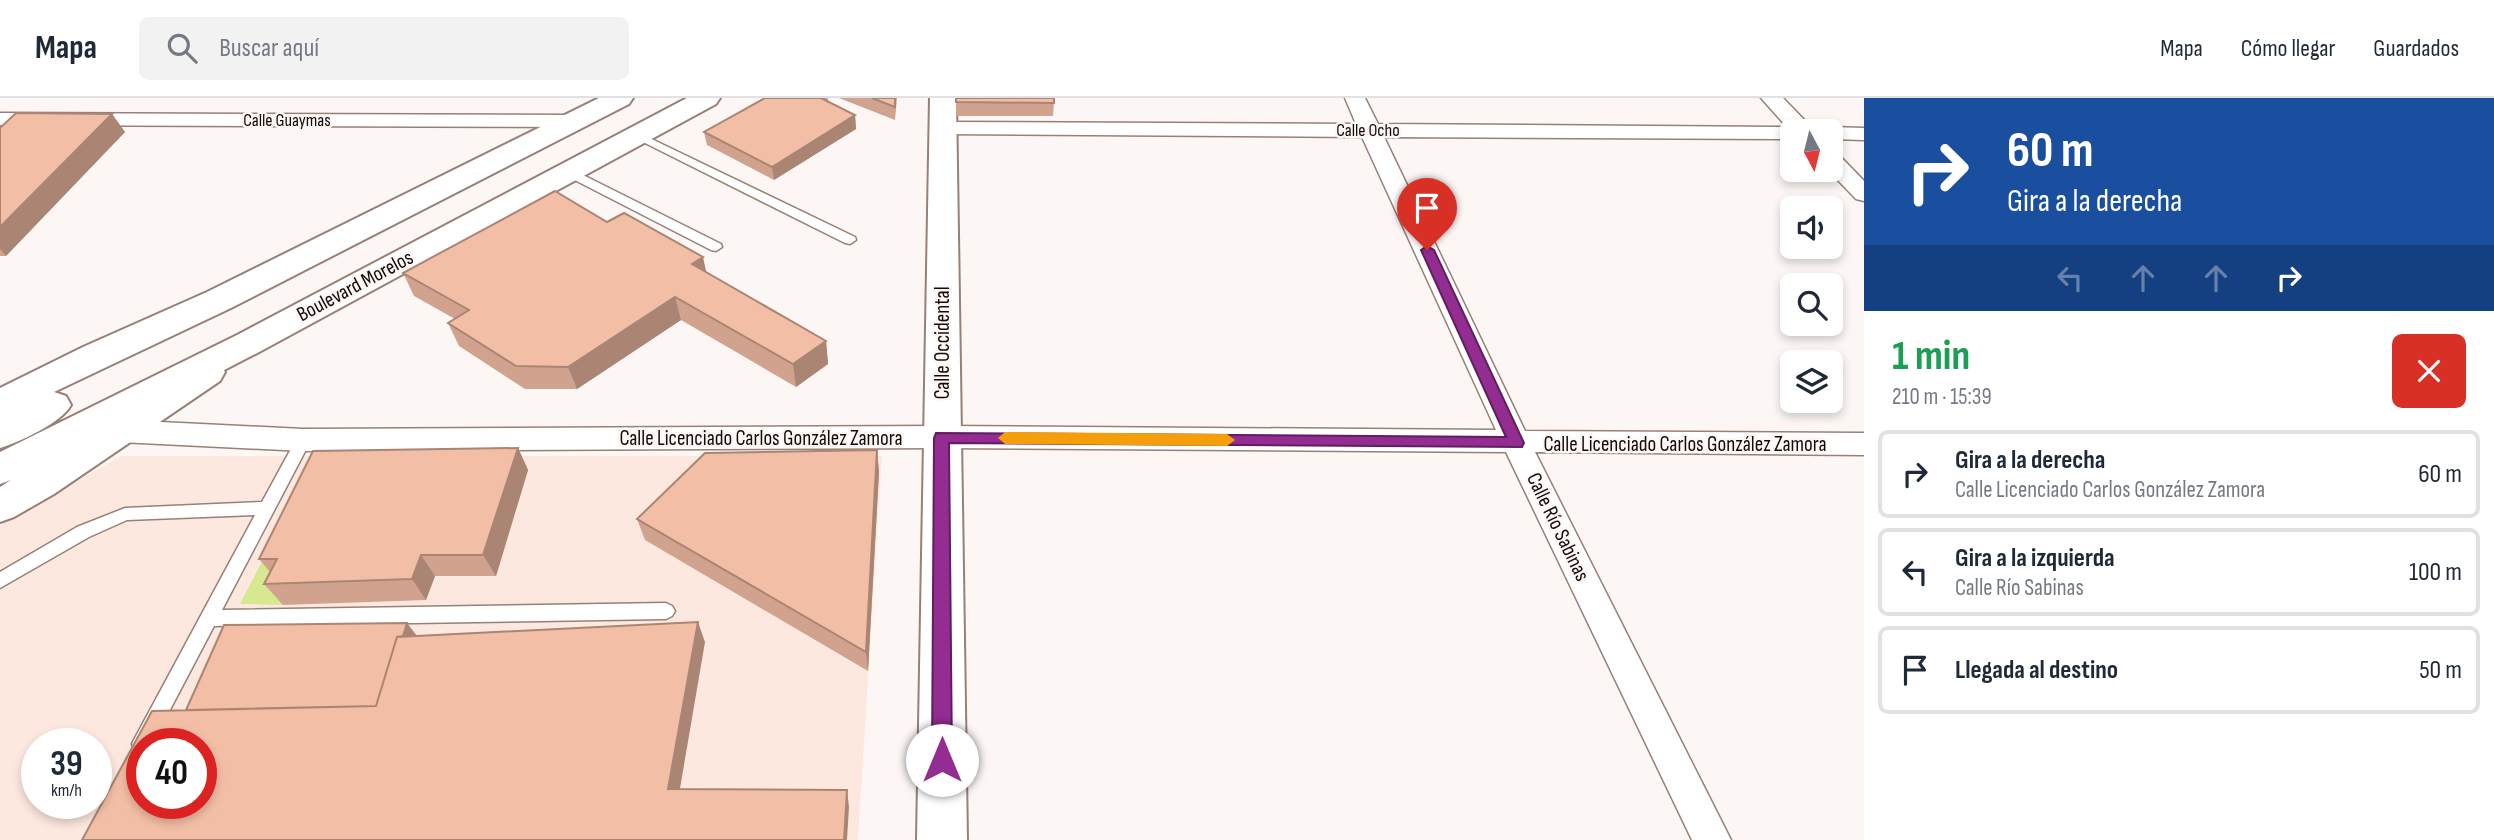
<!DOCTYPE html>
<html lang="es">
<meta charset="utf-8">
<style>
body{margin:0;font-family:"Sofia Sans Condensed",sans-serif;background:#f2f2f3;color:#1f2937;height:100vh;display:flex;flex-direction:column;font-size:26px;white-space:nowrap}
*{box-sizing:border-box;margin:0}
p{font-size:23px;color:#747a83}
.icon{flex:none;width:38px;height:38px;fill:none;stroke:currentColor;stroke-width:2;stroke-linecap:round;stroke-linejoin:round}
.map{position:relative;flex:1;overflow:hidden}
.side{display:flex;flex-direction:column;background:#fff;width:630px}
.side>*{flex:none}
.hud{background:#1a4fa0;color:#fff;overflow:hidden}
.needle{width:46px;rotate:173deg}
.tools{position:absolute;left:1780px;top:21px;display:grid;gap:14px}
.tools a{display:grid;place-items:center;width:63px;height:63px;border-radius:10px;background:#fff;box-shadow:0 4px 10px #0003;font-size:35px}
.speed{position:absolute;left:21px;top:630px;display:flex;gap:14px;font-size:35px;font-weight:700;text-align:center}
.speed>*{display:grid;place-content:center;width:91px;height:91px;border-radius:50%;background:#fff;box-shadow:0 4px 10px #0003;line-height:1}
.speed small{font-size:18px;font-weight:400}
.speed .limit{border:10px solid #d22;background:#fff;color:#111}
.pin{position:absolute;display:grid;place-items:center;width:60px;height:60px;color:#fff;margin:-72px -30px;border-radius:50% 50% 50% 0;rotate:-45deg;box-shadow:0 0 7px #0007}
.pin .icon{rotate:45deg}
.me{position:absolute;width:77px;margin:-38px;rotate:0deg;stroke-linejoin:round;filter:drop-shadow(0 0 5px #0008)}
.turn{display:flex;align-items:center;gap:24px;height:147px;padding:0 28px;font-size:32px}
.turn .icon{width:91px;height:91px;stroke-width:2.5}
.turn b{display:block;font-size:49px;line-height:60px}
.lanes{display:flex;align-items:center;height:66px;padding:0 28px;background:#0003;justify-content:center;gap:35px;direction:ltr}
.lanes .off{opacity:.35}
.round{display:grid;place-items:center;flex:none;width:74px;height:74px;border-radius:10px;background:#f2f2f3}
.headline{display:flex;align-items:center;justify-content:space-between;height:119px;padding:0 28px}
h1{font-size:42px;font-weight:700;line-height:52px;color:#1e9e55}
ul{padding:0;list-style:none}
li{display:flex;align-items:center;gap:21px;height:88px;margin:0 14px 10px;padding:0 14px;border:4px solid #e0e1e3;border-radius:10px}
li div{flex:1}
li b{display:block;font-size:26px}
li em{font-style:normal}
header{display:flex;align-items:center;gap:42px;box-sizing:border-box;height:98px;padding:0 35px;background:#fff;border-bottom:2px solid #e0e1e3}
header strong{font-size:33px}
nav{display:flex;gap:38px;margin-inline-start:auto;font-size:24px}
.search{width:490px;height:63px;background:#f2f2f3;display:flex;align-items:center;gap:18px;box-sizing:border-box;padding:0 24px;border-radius:10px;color:#747a83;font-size:26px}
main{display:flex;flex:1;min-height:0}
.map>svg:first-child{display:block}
</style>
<header>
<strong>Mapa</strong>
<div class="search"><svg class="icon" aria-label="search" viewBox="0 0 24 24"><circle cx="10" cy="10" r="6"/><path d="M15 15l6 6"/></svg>Buscar aquí</div>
<nav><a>Mapa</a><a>Cómo llegar</a><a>Guardados</a></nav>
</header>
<main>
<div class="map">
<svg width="1864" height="742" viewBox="0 0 1864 742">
<rect width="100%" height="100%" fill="#fcf7f5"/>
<path fill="#fde8df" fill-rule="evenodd" d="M121,358H882L858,742H0V427ZM37,646H96V705H37ZM142,646H201V705H142Z"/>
<path fill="#d6e990" d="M306,378L295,482L283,507L240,506Z"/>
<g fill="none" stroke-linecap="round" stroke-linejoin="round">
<defs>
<path id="service" d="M637,34L855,139L856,142L850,146L845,145L633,39L631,37Z
M569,70L721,146L722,149L716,153L711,152L565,77L563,74Z
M303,336L311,342L222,512L666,505L672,508L675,513L672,518L666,521L214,528L152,646H142V655L135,652L132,646L135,640L255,417L127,422L89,439L0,490V474L77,429L125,410L262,404L298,338Z"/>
<path id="minor" d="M1345,0H1365L1378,26L1787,29L1761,0H1783L1815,33H1792V41L1384,39L1525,333L1864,335V357L1535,354L1731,742H1692L1506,354L942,350L303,353L120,344L110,341L106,333L110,325L120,322L303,331L942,328L1496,332L1362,39L944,36L936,35L933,30L936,25L944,24L1356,26Z
M0,15L574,17L582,18L585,23L582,28L574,29L0,27Z
M1830,29L1864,30V42L1830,41V33H1820Z
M1830,54L1838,56L1864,83V103L1856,101L1828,72H1830Z"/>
<path id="tertiary" d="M930,0H956L967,742H917Z
M207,262L220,265L225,274L220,283L54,396L14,419L0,424V389L194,265Z"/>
<path id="primary" d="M599,0H633L629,6L231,210L54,294L66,298L71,307C61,325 20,344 0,350V290L83,249L207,194Z
M687,0H720L716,6L261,253L14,381L0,386V354L237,237Z"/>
</defs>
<use href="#service" stroke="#978076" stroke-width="3"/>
<use href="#minor" stroke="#978076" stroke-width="3"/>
<use href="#tertiary" stroke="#978076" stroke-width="4"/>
<use href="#primary" stroke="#978076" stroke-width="4"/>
<use href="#service" fill="#fff" fill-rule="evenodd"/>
<use href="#minor" fill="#fff" fill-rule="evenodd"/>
<use href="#tertiary" fill="#fff" fill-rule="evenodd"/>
<use href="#primary" fill="#fff" fill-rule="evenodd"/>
</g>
<path fill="#d1a38f" d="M765,0H828V4L855,17L856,31L774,82L707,47L704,34Z
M839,0H897L895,22Z
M956,0L1054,5L1053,18H956Z
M112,16L125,34L6,158H0V30Z
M607,124L706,175L826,243L828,266L796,289L681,222L577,291H525L459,248L448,225L455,221L414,198L403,175Z
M518,350L528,372L496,478H435L426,502L283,507L264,486L270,474L259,461Z
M877,352L879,374L868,573L645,442L637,421Z"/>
<path fill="#aa8574" d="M112,16L125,34L6,158L0,151V129Z
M855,17L856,31L774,82L772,69Z
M703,159L708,182L692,166Z
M675,199L681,222L577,291L568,269Z
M826,243L828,266L796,289L793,266Z
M518,350L528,372L496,478L483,457Z
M877,352L879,374L868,573L866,554Z
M421,457L435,478L426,502L412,481Z
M698,524L705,544L677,708L668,691Z
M407,525L420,542L379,611Z
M847,692L849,709L847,742H844Z"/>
<path fill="#f3bea6" stroke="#aa8574" stroke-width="2" fill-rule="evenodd" d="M765,0H821L855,17L772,69L704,34Z
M872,0H895V9Z
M956,0H1054V5L956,4Z
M16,15L112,16L0,129V30Z
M555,93L607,124L624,115L703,159L692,166L826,243L793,266L675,199L568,269L516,268L448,225L469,212L403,175Z
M518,350L483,457H421L412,481L264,486L277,461H259L313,353Z
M877,352L866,554L637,421L705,355Z
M698,524L668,691L847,692L844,742H82L152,613L376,608L397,539ZM142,646H201V705H142Z
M407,525L403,538L397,539L376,608L186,612L224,527Z"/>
<path fill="#942d92" stroke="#601d5f" stroke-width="2" d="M1427,148L1434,152L1524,345L1522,349L949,345L952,662L949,668L942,671L935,668L932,662L934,340L936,335L1506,339L1421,152Z"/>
<path fill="#f59e0b" d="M1005,334L1227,336L1235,342L1227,348L1005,346L998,340Z"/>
<g text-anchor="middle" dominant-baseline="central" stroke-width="5" stroke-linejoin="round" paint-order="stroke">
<g font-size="18" fill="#120a07" stroke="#fcf7f5">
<text x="287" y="22">Calle Guaymas</text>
<text x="1368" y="32">Calle Ocho</text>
</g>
<g font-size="21" fill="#120a07" stroke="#fcf7f5">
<text transform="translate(355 188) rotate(-28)">Boulevard Morelos</text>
<text transform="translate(942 245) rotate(-90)">Calle Occidental</text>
<text x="761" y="340">Calle Licenciado Carlos González Zamora</text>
<text x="1685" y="346">Calle Licenciado Carlos González Zamora</text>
<text transform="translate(1558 429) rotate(64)">Calle Río Sabinas</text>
</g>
</g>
</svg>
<div class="tools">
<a><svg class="needle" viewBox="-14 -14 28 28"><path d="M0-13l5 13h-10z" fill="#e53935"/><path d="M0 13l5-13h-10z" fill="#747a83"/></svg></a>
<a><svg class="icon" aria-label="sound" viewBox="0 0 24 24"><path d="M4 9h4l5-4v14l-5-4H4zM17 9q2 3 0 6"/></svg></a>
<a><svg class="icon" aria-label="search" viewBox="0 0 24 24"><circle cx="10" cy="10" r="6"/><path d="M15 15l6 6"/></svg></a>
<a><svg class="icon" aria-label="layers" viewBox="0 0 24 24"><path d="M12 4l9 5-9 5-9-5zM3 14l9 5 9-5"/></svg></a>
</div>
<div class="speed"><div>39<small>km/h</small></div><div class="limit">40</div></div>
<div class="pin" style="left:1427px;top:152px;background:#d93025"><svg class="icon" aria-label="arrive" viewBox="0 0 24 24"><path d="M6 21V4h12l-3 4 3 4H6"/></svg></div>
<svg class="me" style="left:942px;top:662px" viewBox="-20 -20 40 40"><circle r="19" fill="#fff"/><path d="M0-13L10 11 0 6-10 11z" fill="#942d92"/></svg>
</div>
<section class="side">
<div class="hud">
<div class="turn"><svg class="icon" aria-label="right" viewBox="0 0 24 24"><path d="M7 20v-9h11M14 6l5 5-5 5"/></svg><div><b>60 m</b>Gira a la derecha</div></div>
<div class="lanes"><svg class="icon off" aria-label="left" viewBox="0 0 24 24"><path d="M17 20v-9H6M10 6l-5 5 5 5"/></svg><svg class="icon off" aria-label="ahead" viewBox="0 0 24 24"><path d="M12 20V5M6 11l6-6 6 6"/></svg><svg class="icon off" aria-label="ahead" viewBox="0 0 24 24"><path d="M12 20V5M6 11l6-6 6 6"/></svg><svg class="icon" aria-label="right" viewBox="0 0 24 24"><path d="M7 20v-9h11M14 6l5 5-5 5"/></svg></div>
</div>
<div class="headline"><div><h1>1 min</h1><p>210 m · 15:39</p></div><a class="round" style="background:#d93025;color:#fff"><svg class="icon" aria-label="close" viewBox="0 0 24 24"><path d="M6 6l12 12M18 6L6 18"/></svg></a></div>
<ul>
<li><svg class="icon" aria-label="right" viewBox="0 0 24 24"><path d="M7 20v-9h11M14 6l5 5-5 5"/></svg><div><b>Gira a la derecha</b><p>Calle Licenciado Carlos González Zamora</p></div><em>60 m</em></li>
<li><svg class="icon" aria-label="left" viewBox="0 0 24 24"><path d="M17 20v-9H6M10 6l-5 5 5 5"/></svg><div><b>Gira a la izquierda</b><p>Calle Río Sabinas</p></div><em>100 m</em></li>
<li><svg class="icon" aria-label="arrive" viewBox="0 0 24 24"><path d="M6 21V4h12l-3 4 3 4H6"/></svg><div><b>Llegada al destino</b></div><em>50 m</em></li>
</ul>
</section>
</main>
